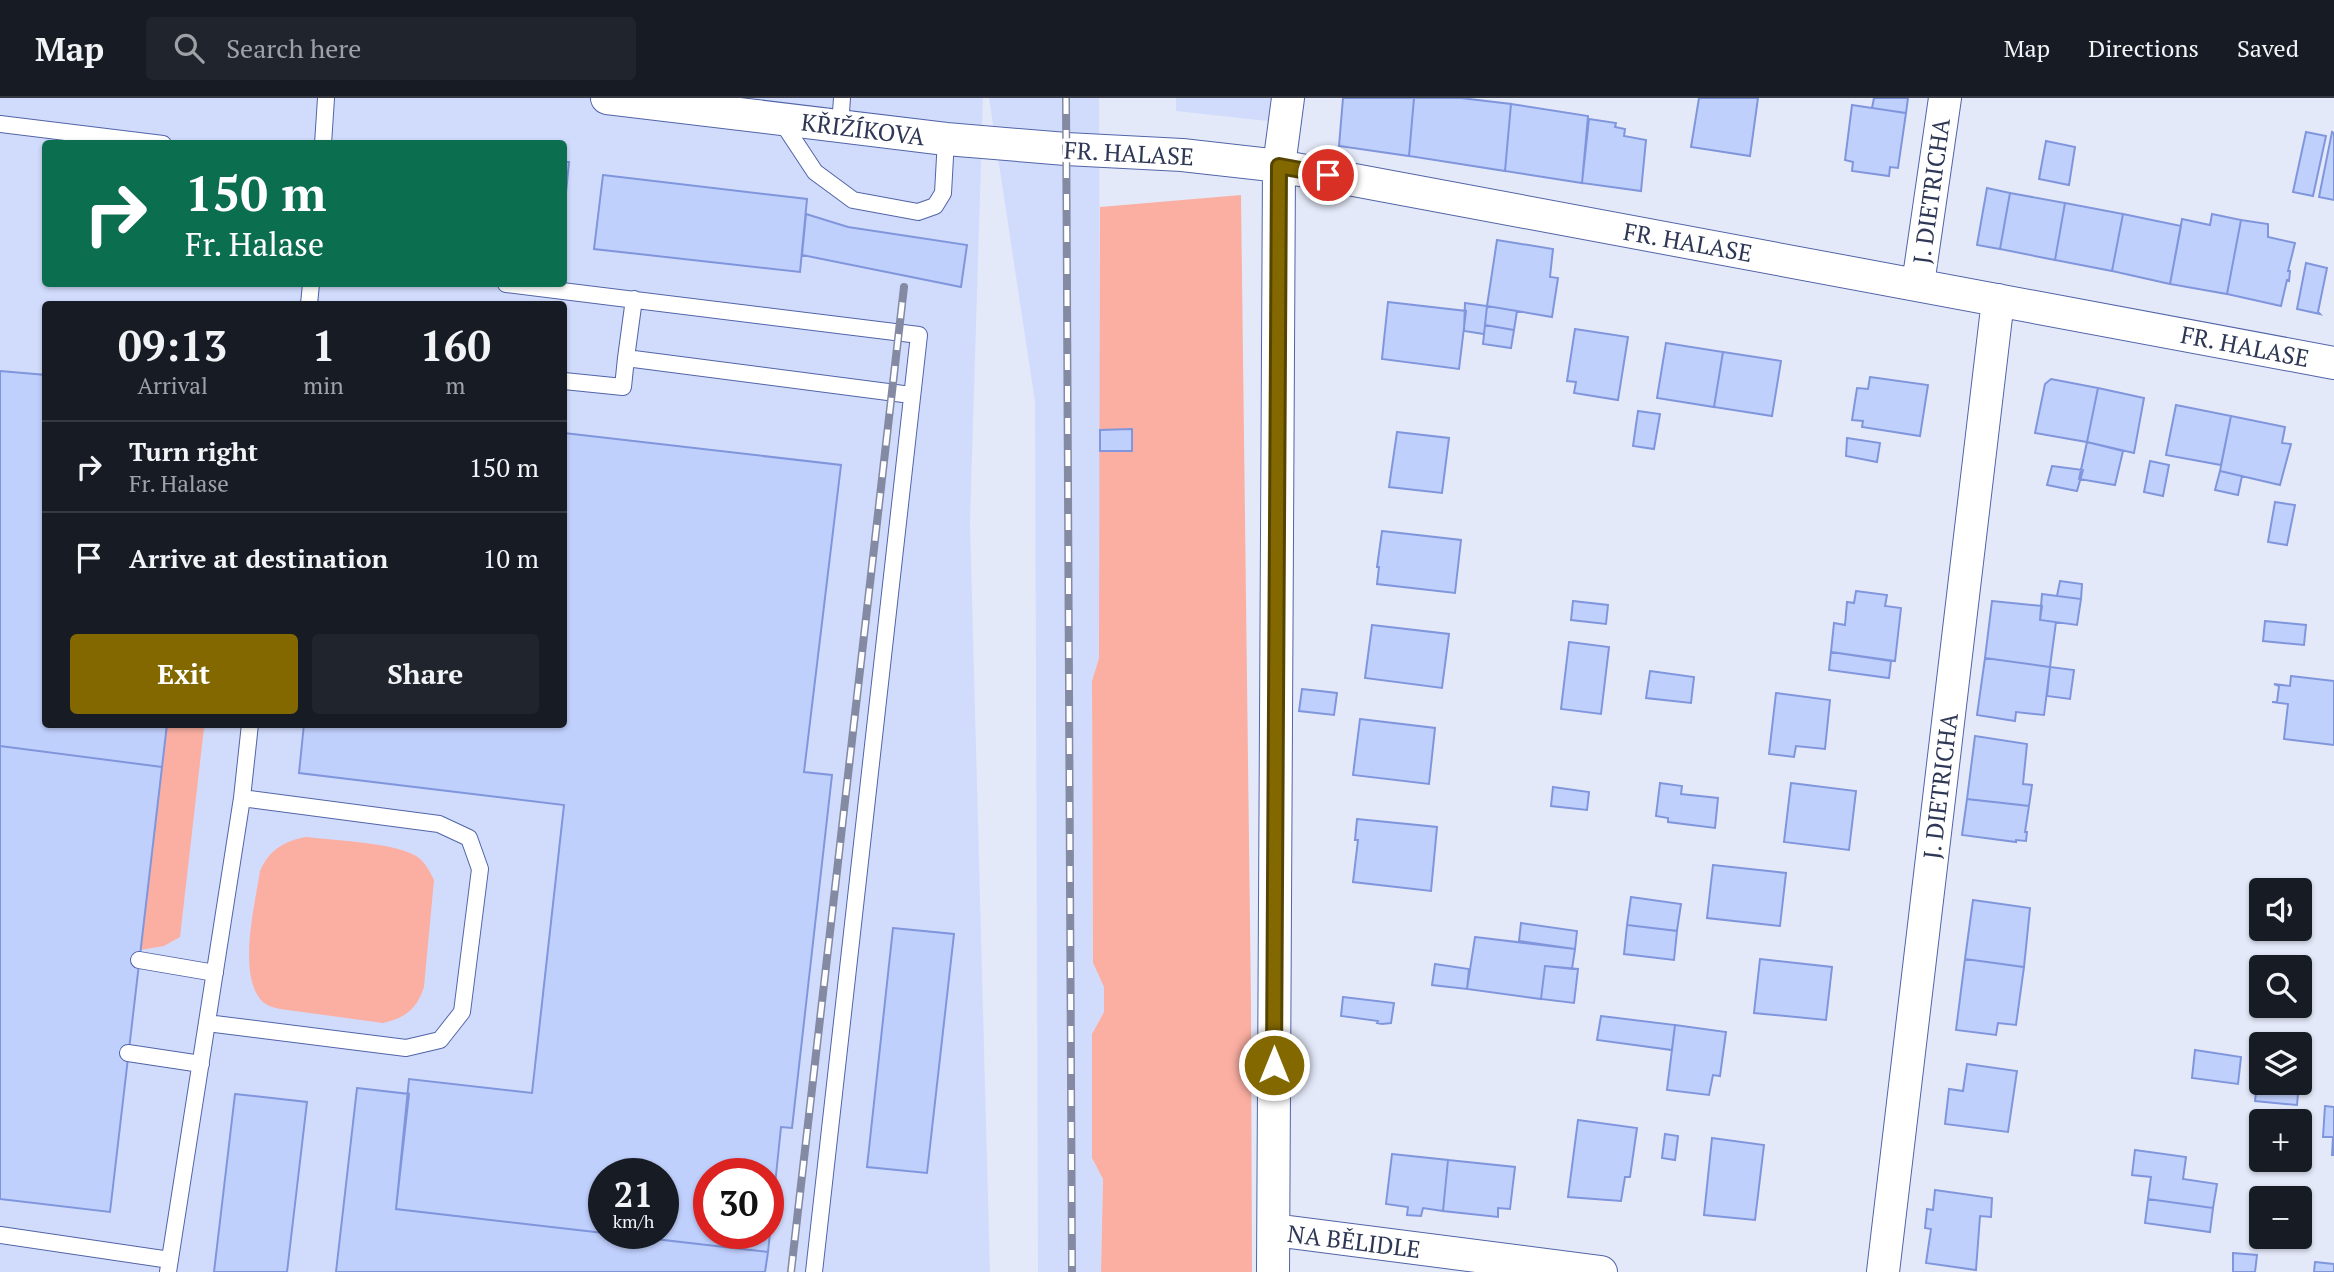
<!DOCTYPE html>
<meta charset="utf-8">
<style>
body{margin:0;font-family:"PT Serif",serif;background:#20242c;color:#f1f3f6;height:100vh;display:flex;flex-direction:column;font-size:26px;white-space:nowrap}
*{box-sizing:border-box;margin:0}
p{font-size:23px;color:#9ea1a6}
.icon{flex:none;width:38px;height:38px;fill:none;stroke:currentColor;stroke-width:2;stroke-linecap:round;stroke-linejoin:round}
.map{position:relative;flex:1;overflow:hidden}
.side{position:absolute;left:42px;top:203px;width:525px;height:427px;display:flex;flex-direction:column;background:#171b24;border-radius:7px;box-shadow:0 2px 5px #0004}
.side>*{flex:none}
.banner{position:absolute;left:42px;top:42px;width:525px;height:147px;border-radius:7px;box-shadow:0 2px 5px #0004;background:#0b6e4f;color:#fff;overflow:hidden}
.tools{position:absolute;left:2249px;top:780px;display:grid;gap:14px}
.tools a{display:grid;place-items:center;width:63px;height:63px;border-radius:7px;background:#171b24;box-shadow:0 2px 5px #0004;font-size:35px}
.speed{position:absolute;left:588px;top:1060px;display:flex;gap:14px;font-size:35px;font-weight:700;text-align:center}
.speed>*{display:grid;place-content:center;width:91px;height:91px;border-radius:50%;background:#171b24;box-shadow:0 2px 5px #0004;line-height:1}
.speed small{font-size:18px;font-weight:400}
.speed .limit{border:10px solid #d22;background:#fff;color:#111}
.pin{position:absolute;display:grid;place-items:center;width:60px;height:60px;color:#fff;margin:-30px;border:4px solid #fff;border-radius:50%;box-shadow:0 2px 7px #0007}
.me{position:absolute;width:77px;margin:-38px;rotate:0deg;stroke-linejoin:round;filter:drop-shadow(0 0 5px #0008)}
.turn{display:flex;align-items:center;gap:24px;height:147px;padding:0 28px;font-size:32px}
.turn .icon{width:91px;height:91px;stroke-width:2.5}
.turn b{display:block;font-size:49px;line-height:60px}
.eta{display:flex;justify-content:space-evenly;align-items:center;height:119px;text-align:center}
.eta b{font-size:42px;font-weight:700;line-height:49px}
.cta{display:flex;gap:14px;margin-top:auto;padding:14px 28px}
.cta a{flex:1;height:80px;border-radius:7px;background:#836800;color:#fff;font-size:28px;font-weight:700;line-height:80px;text-align:center}
.cta a+a{background:#20242c;color:#f1f3f6}
ul{padding:0;list-style:none}
li{display:flex;align-items:center;gap:21px;height:91px;padding:0 28px;border-top:2px solid #363941}
li div{flex:1}
li b{display:block;font-size:26px}
li em{font-style:normal}
header{display:flex;align-items:center;gap:42px;box-sizing:border-box;height:98px;padding:0 35px;background:#171b24;border-bottom:2px solid #363941}
header strong{font-size:33px}
nav{display:flex;gap:38px;margin-inline-start:auto;font-size:24px}
.search{width:490px;height:63px;background:#20242c;display:flex;align-items:center;gap:18px;box-sizing:border-box;padding:0 24px;border-radius:7px;color:#9ea1a6;font-size:26px}
.map>svg:first-child{display:block}
</style>
<header>
<strong>Map</strong>
<div class="search"><svg class="icon" aria-label="search" viewBox="0 0 24 24"><circle cx="10" cy="10" r="6"/><path d="M15 15l6 6"/></svg>Search here</div>
<nav><a>Map</a><a>Directions</a><a>Saved</a></nav>
</header>
<div class="map">
<svg width="2334" height="1174" viewBox="0 0 2334 1174">
<rect width="100%" height="100%" fill="#e4e9f9"/>
<path fill="#d1dcfd" fill-rule="evenodd" d="M0,0H983L970,424L990,1174H0ZM46,46H564V186H46ZM46,206H564V626H46ZM604,1076H663V1136H604ZM709,1076H768V1136H709Z
M989,0H1099L1101,523L1099,560L1092,583L1093,865L1104,889V914L1092,936V1060L1103,1081L1101,1174H1038L1035,304Z
M1176,0H1288L1285,25L1176,13Z"/>
<path fill="#fbafa2" d="M1241,97L1251,904L1252,1174H1101L1103,1081L1092,1060V936L1104,914V889L1093,865L1092,583L1099,560L1100,109Z
M167,627H203L204,630L180,839L164,848L140,852Z
M306,739C332,742 401,745 419,760C426,766 430,774 434,782L424,889C417,911 405,920 383,925L280,911C275,910 268,908 264,905C236,880 255,807 260,773C269,752 284,743 306,739Z"/>
<path fill="#c0d0fd" stroke="#8096dc" stroke-width="2" fill-rule="evenodd" d="M1343,0H1414L1409,58L1339,48Z
M1414,0H1461L1511,6L1505,73L1409,58Z
M1699,0H1758L1750,58L1691,49Z
M1874,0H1908L1906,15L1872,10Z
M1511,6L1588,18L1582,85L1505,73Z
M1852,7L1906,15L1898,70L1890,69L1889,78L1852,73L1853,64L1845,62Z
M1589,21L1616,25L1615,29L1625,31L1624,38L1646,42L1641,93L1582,85Z
M2306,34L2326,38L2313,98L2293,94Z
M2332,34L2334,35V102L2319,99Z
M2046,43L2075,49L2069,87L2039,81Z
M564,64H569L564,115Z
M603,77L807,101L800,174L594,151Z
M1987,90L2010,95L2000,151L1977,147Z
M2010,95L2065,105L2055,162L2000,151Z
M2065,105L2123,116L2112,173L2055,162Z
M806,116L848,129L967,147L961,189L802,157Z
M2123,116L2181,128L2170,186L2112,173Z
M2212,116L2241,122L2227,196L2170,186L2182,121L2210,127Z
M2241,122L2268,126V139L2295,145L2288,173H2290L2289,183L2287,182L2281,208L2227,196Z
M1497,142L1553,151L1550,179L1558,180L1552,219L1487,208Z
M2306,165L2327,170L2318,214L2320,216L2297,211Z
M1388,204L1466,213L1459,271L1382,261Z
M1465,205L1487,208L1484,236L1464,233Z
M1487,208L1517,213L1514,232L1485,227Z
M1485,227L1514,232L1511,250L1483,246Z
M1575,231L1628,239L1618,302L1574,295L1576,284L1567,283Z
M1666,245L1723,254L1714,309L1657,300Z
M1723,254L1781,263L1772,318L1714,309Z
M0,273L46,277V626H167L162,669L0,648Z
M1870,279L1928,287L1920,338L1862,329L1863,323L1852,322L1857,290L1868,291Z
M2051,281L2098,290L2087,344L2035,335L2045,286Z
M2098,290L2144,300L2134,355L2087,344Z
M2176,307L2231,318L2221,367L2166,357Z
M1638,313L1660,316L1654,351L1633,348Z
M2231,318L2285,329L2282,345L2291,346L2280,387L2220,373Z
M1132,331V353H1100V332Z
M1397,334L1449,340L1442,395L1389,389Z
M564,335L841,367L804,674L832,677L792,1030L781,1029L768,1154L610,1136H663V1076H604V1135L396,1111L409,981L532,995L564,707L299,675L304,626H564ZM709,1076H768V1136H709Z
M1847,340L1880,345L1877,364L1846,358Z
M2087,344L2123,353L2115,387L2079,381Z
M2150,363L2169,367L2163,398L2144,394Z
M2052,368L2083,372L2077,393L2047,387Z
M2220,373L2242,378L2238,397L2215,392Z
M2275,404L2295,407L2287,447L2268,444Z
M1382,433L1461,442L1455,495L1377,486L1379,469H1377Z
M2060,483L2082,486L2081,501L2057,498Z
M1856,493L1887,497L1885,508L1901,510L1895,563L1831,554L1834,525L1845,527L1847,504L1854,505Z
M2042,496L2081,501L2077,527L2040,522Z
M1573,503L1608,507L1606,526L1571,522Z
M1992,503L2042,508L2040,522L2056,524L2050,569L1985,560Z
M2265,523L2306,527L2304,547L2263,543Z
M1372,527L1449,536L1442,590L1365,580Z
M1569,544L1609,549L1601,616L1561,611Z
M1831,554L1891,563L1889,580L1829,572Z
M1985,560L2050,569L2044,617L2016,614L2015,623L1977,617Z
M2050,569L2074,572L2070,601L2047,598Z
M1650,573L1694,579L1691,605L1646,600Z
M2291,578L2334,583V647L2284,641L2288,606L2272,604H2277L2279,588L2274,586L2290,588Z
M1302,591L1337,595L1334,617L1299,613Z
M1776,595L1830,602L1825,651L1796,648L1794,659L1769,656Z
M1360,621L1435,630L1429,686L1353,677Z
M1975,638L2027,646L2023,686L2032,687L2029,708L1967,701Z
M0,648L162,669L110,1114L0,1101Z
M1660,685L1682,688L1681,696L1718,700L1715,730L1668,724V720L1656,718Z
M1791,685L1856,693L1849,752L1784,744Z
M1553,689L1589,694L1587,712L1551,708Z
M1967,701L2029,708L2025,734H2027L2026,743L2016,742V744L1962,737Z
M1357,721L1437,729L1431,793L1353,784L1358,742H1355Z
M1713,767L1786,775L1780,828L1707,820Z
M1631,799L1681,806L1677,833L1627,827Z
M1973,802L2030,810L2024,869L1965,861Z
M1521,825L1577,833L1575,851L1519,843Z
M1627,827L1677,833L1674,862L1624,856Z
M893,830L954,836L927,1075L867,1069Z
M1475,839L1575,851L1572,871L1545,868L1541,901L1467,891Z
M1760,861L1832,869L1826,922L1754,915Z
M1965,861L2024,869L2016,927L1998,925L1996,937L1956,932Z
M1435,866L1469,871L1467,891L1432,887Z
M1545,868L1578,871L1574,905L1541,901Z
M1343,899L1394,905L1391,925L1382,926L1377,925L1378,923L1341,918Z
M1601,918L1675,927L1672,952L1597,942Z
M1675,927L1726,934L1720,978L1713,977L1709,997L1667,992Z
M2195,952L2241,959L2238,986L2192,980Z
M1967,966L2017,973L2008,1034L1945,1026L1949,991L1963,993Z
M2258,977H2261V985H2299L2297,1007L2255,1003Z
M357,990L409,996L396,1111L768,1154L765,1174H336Z
M235,996L307,1004L287,1174H214Z
M2325,1008L2334,1009V1057H2332L2333,1039H2323Z
M1578,1022L1637,1030L1630,1079H1625L1621,1103L1568,1099Z
M1665,1036L1678,1038L1675,1062L1662,1060Z
M1712,1040L1764,1047L1755,1122L1704,1117Z
M2135,1052L2186,1059L2183,1081L2217,1086L2213,1110L2148,1101L2151,1079L2132,1077Z
M1392,1056L1448,1062L1443,1113L1423,1110L1421,1118L1407,1117L1408,1109L1386,1106Z
M1448,1062L1515,1069L1510,1111L1498,1110V1119L1443,1113Z
M1935,1092L1992,1100L1991,1119L1980,1118L1976,1172L1926,1165L1931,1131L1925,1130L1927,1111L1933,1112Z
M2148,1101L2213,1110L2210,1134L2145,1125Z
M2233,1155L2257,1157L2255,1174H2233Z
M2315,1164L2334,1166V1174H2314Z"/>
<g fill="none" stroke-linecap="round" stroke-linejoin="round">
<defs>
<path id="lane" d="M780,21L815,74L853,102L918,114L935,108L943,95L946,41
M0,26L163,46
M840,28L842,0
M323,46L326,0
M506,186L919,237L814,1174
M309,206L311,186
M626,260L634,201
M564,283L623,289L626,260L911,297
M139,862L215,875
M207,925L406,950L440,942L462,914L480,771L469,740L439,726L242,700
M128,955L201,966
M0,1137L170,1162
M168,1174L242,700L250,626"/>
<path id="street" d="M607,0L946,41L1066,51L1182,57L1279,68L2334,265
M1918,186L1945,0
M1274,1132L1601,1174
M1273,1174L1279,68L1288,0
M1883,1174L1998,202"/>
</defs>
<use href="#lane" stroke="#5164a7" stroke-width="18"/>
<use href="#street" stroke="#5164a7" stroke-width="34"/>
<use href="#lane" stroke="#fff" stroke-width="16"/>
<use href="#street" stroke="#fff" stroke-width="32"/>
<defs>
<path id="rail" d="M1066,0L1072,1174
M791,1174L904,189"/>
</defs>
<use href="#rail" stroke="#838aa2" stroke-width="8"/>
<use href="#rail" stroke="#fff" stroke-width="5" stroke-dasharray="16" stroke-linecap="butt"/>
</g>
<g fill="none" stroke-linecap="round" stroke-linejoin="round">
<defs>
<path id="route" d="M1274,967L1279,68L1328,77"/>
</defs>
<use href="#route" stroke="#540" stroke-width="18"/>
<use href="#route" stroke="#836800" stroke-width="12"/>
</g>
<g text-anchor="middle" dominant-baseline="central" stroke-width="7" stroke-linejoin="round" paint-order="stroke">
<g font-size="24" fill="#2e3755" stroke="#fff">
<text transform="translate(863 31) rotate(7)">KŘIŽÍKOVA</text>
<text transform="translate(1129 55) rotate(3)">FR. HALASE</text>
<text transform="translate(1931 93) rotate(-82)">J. DIETRICHA</text>
<text transform="translate(1688 144) rotate(10)">FR. HALASE</text>
<text transform="translate(2245 248) rotate(11)">FR. HALASE</text>
<text transform="translate(1940 688) rotate(-83)">J. DIETRICHA</text>
<text transform="translate(1354 1143) rotate(7)">NA BĚLIDLE</text>
</g>
</g>
</svg>
<div class="tools">
<a><svg class="icon" aria-label="sound" viewBox="0 0 24 24"><path d="M4 9h4l5-4v14l-5-4H4zM17 9q2 3 0 6"/></svg></a>
<a><svg class="icon" aria-label="search" viewBox="0 0 24 24"><circle cx="10" cy="10" r="6"/><path d="M15 15l6 6"/></svg></a>
<a><svg class="icon" aria-label="layers" viewBox="0 0 24 24"><path d="M12 4l9 5-9 5-9-5zM3 14l9 5 9-5"/></svg></a>
<a>+</a>
<a>−</a>
</div>
<div class="speed"><div>21<small>km/h</small></div><div class="limit">30</div></div>
<div class="pin" style="left:1328px;top:77px;background:#d93025"><svg class="icon" aria-label="arrive" viewBox="0 0 24 24"><path d="M6 21V4h12l-3 4 3 4H6"/></svg></div>
<svg class="me" style="left:1274px;top:967px" viewBox="-20 -20 40 40"><circle r="17" fill="#836800" stroke="#fff" stroke-width="3"/><path d="M0-11L8 9 0 5-8 9z" fill="#fff"/></svg>
<div class="banner">
<div class="turn"><svg class="icon" aria-label="right" viewBox="0 0 24 24"><path d="M7 20v-9h11M14 6l5 5-5 5"/></svg><div><b>150 m</b>Fr. Halase</div></div>
</div>
<section class="side">
<div class="eta">
<div><b>09:13</b><p>Arrival</p></div>
<div><b>1</b><p>min</p></div>
<div><b>160</b><p>m</p></div>
</div>
<ul>
<li><svg class="icon" aria-label="right" viewBox="0 0 24 24"><path d="M7 20v-9h11M14 6l5 5-5 5"/></svg><div><b>Turn right</b><p>Fr. Halase</p></div><em>150 m</em></li>
<li><svg class="icon" aria-label="arrive" viewBox="0 0 24 24"><path d="M6 21V4h12l-3 4 3 4H6"/></svg><div><b>Arrive at destination</b></div><em>10 m</em></li>
</ul>
<div class="cta"><a>Exit</a><a>Share</a></div>
</section>
</div>
